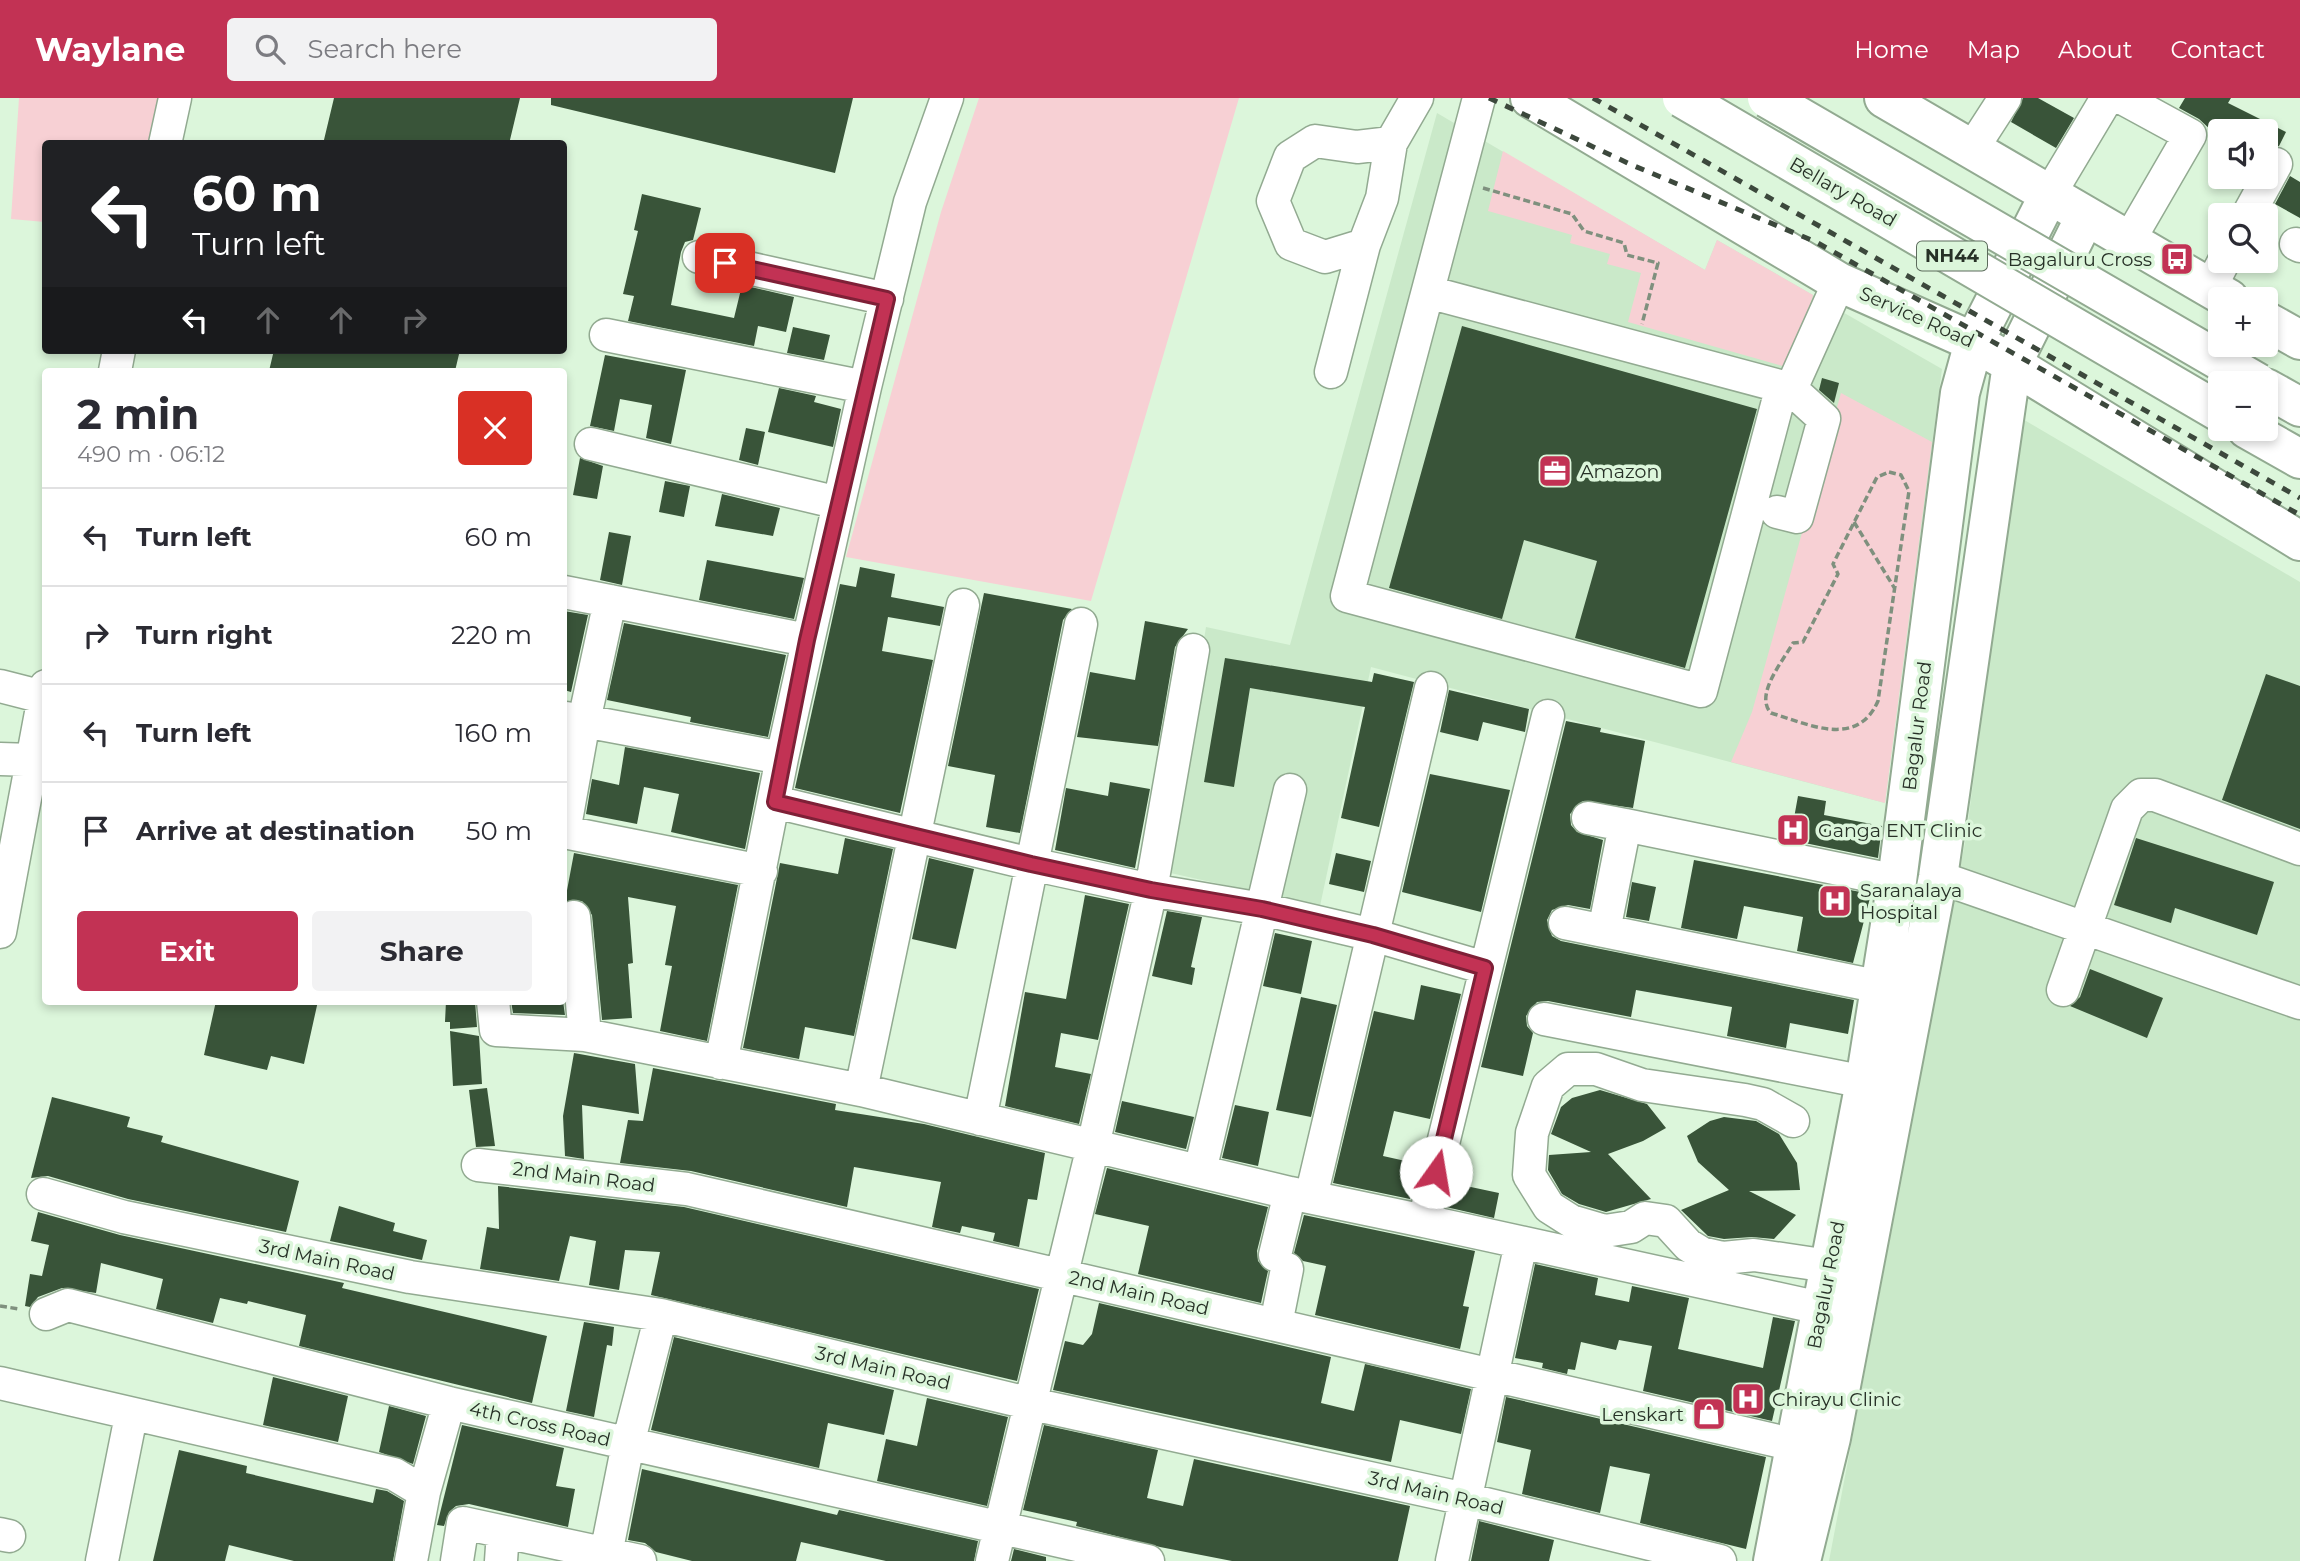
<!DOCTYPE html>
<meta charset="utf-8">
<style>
body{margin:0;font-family:Montserrat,sans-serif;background:#f2f2f3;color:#2b2b33;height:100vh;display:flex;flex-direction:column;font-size:26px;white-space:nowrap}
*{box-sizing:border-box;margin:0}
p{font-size:23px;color:#7c7c81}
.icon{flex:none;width:38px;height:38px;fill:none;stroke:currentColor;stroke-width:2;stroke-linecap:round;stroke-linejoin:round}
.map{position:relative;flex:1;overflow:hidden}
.sheet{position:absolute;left:42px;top:270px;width:525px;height:637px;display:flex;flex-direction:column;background:#fff;border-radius:7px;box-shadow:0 4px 10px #0003}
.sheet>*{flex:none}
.hud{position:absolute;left:42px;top:42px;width:525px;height:214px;border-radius:7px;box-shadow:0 4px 10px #0003;background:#202124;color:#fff;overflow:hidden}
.controls{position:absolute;left:2208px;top:21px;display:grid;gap:14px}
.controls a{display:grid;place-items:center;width:70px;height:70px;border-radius:7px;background:#fff;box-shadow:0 4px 10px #0003;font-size:35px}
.pin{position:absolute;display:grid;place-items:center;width:60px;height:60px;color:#fff;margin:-30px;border-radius:14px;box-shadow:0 4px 10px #0006}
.me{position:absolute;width:77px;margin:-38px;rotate:13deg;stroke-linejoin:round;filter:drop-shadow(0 0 5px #0008)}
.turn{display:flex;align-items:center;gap:24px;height:147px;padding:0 35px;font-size:32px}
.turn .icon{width:91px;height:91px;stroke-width:2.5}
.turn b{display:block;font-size:49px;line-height:60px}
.lanes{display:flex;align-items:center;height:66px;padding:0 35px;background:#0003;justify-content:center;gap:35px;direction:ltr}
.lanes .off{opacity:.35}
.round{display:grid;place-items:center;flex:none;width:74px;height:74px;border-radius:7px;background:#f2f2f3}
.headline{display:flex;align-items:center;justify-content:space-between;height:119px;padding:0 35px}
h1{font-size:42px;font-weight:700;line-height:52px}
.cta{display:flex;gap:14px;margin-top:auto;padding:14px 35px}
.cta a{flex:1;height:80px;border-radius:7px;background:#c23254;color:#fff;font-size:28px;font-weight:700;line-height:80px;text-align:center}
.cta a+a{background:#f2f2f3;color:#2b2b33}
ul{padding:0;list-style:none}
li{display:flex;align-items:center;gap:21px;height:98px;padding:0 35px;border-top:2px solid #e1e1e2}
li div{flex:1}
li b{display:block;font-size:26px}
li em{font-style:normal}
header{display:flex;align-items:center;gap:42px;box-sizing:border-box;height:98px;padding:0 35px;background:#c23254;color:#fff}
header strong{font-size:33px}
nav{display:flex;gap:38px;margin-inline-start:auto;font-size:24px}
.search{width:490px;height:63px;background:#f2f2f3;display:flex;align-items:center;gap:18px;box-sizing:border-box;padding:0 24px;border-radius:7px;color:#7c7c81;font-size:26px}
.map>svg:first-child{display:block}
</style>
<header>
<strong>Waylane</strong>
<div class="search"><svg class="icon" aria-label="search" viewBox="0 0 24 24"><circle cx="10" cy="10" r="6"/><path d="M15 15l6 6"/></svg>Search here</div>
<nav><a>Home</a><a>Map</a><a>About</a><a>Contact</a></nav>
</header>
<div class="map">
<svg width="2300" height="1463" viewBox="0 0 2300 1463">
<rect width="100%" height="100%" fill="#dcf6db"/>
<path fill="#cae9c9" d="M1437,15L1705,172L1717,142L1942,271L1885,705L1371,569L1320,808L1166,774L1206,529L1290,547Z
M2021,320L2300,484V1463H1829L1966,739Z"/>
<path fill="#f7d0d4" d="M19,0H159L148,45L46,46L45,124L11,121Z
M979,0H1239L1091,503L846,459L941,114Z
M1503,53L1705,172L1717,142L1813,197L1793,271L1628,224L1641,175L1607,166L1610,156L1570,145L1572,137L1488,113Z
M1841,295L1932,344L1885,705L1731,664L1752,614Z"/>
<path fill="#395439" d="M334,0H520L509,46H323Z
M551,0H853L835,75L551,7Z
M2023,0H2038L2074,20L2056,50L2011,24Z
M2185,0H2231L2228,5L2286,34L2279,48L2266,51V33H2212L2199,21L2179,10Z
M2290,78L2300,84V120L2275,106Z
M642,96L701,110L693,142L685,144L681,154L671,207L734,220L742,187L794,199L786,234L758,228L754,248L628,223L634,198L623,196L638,133L634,132Z
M1462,228L1757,311L1685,570L1575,540L1597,463L1524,442L1502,521L1389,490Z
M793,229L830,237L824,262L787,255Z
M274,252H460L455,273H269Z
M605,257L686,272L671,346L646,340L652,307L620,301L614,333L590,328Z
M1822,280L1839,285L1834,305L1819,292Z
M779,290L816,298L814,304L841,311L833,349L768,334Z
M746,330L765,334L758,367L739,362Z
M580,360L603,368L597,401L573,397Z
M665,383L690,388L684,419L659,414Z
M722,396L780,410L773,438L715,428Z
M609,434L631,438L622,487L600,482Z
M707,462L804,480L794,521L699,502Z
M860,469L895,476L891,499L944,509L940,528L888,519L882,553L933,562L900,715L795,690L840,486L856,489Z
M984,495L1072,511L1063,522L1020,735L986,729L995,677L948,668Z
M564,513L588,517L571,594L564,592Z
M1145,523L1188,531L1175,549L1158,648L1077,639L1090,574L1135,582Z
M624,525L786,557L768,639L690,624L691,619L607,602Z
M1225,560L1372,584L1374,575L1414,584L1379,729L1341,720L1365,609L1250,590L1234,689L1204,684Z
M2266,576L2300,588V731L2222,702Z
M1449,592L1529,611L1525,634L1483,624L1478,643L1440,634Z
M1566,623L1601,630L1600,634L1645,643L1633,710L1583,703L1570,716L1571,727L1577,734L1603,742L1590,811L1568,807L1552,812L1547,822L1552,838L1561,843L1854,902L1848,936L1790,925L1786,950L1727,938L1732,909L1636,892L1631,919L1548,903L1537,904L1526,918L1527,928L1533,935L1523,978L1481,969Z
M625,649L760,675L745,751L671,734L679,696L644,689L637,726L586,716L592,681L619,687Z
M1430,676L1510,692L1481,814L1402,794Z
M1110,684L1150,691L1135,770L1055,752L1066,690L1108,698Z
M1798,698L1826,703L1824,717L1882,728L1878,760L1790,742Z
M845,740L893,751L854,938L805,929L799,961L743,950L780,765L838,776Z
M2136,740L2274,784L2257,837L2175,810L2171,825L2114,807Z
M574,755L738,787L707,943L660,933L672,868L665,867L676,808L628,799L633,865L628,866L632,920L602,922L592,817L582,803H565Z
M1336,755L1371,763L1364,794L1329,786Z
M929,760L974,771L956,851L912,841Z
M1694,762L1871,796L1853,865L1797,853L1803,819L1744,808L1737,841L1681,830Z
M1632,784L1656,789L1649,823L1626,819Z
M1085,797L1129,806L1098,942L1061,935L1055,969L1091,976L1079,1026L1005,1008L1025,894L1066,901Z
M1167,813L1202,819L1191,869L1195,870L1192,887L1152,878Z
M1275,835L1312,843L1301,896L1263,888Z
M2090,871L2163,900L2147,940L2070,908L2080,899Z
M1421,887L1461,896L1430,1021L1394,1013L1383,1058L1419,1066L1410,1101L1333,1085L1374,913L1414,922Z
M1301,899L1337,907L1311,1019L1276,1012Z
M216,903H318L304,966L271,958L267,972L204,957Z
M446,903H475L477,929L450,931V924H445Z
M511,903H563L565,917L513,915Z
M450,933L479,938L482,986L453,988Z
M574,955L635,966L639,1016L582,1007L584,1061L565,1058L563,1018Z
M653,970L836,1006L835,1012L924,1026L1045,1055L1037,1102L1028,1101L1019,1149L993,1143L995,1135L962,1128L960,1135L932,1129L941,1084L854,1069L847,1109L691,1073L620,1065L628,1022L643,1023Z
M487,990L495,1048L476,1049L469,992Z
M1600,992L1647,1006L1666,1030L1643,1043L1608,1056L1651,1101L1606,1114L1579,1106L1562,1096L1548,1072L1549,1057L1591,1054L1551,1036L1561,1009L1572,1000Z
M52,999L130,1019L127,1029L163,1038L161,1044L299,1083L286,1134L128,1101L48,1078L31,1080Z
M1122,1003L1194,1019L1186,1051L1115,1034Z
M1235,1007L1269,1014L1258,1068L1222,1060Z
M1724,1019L1756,1023L1779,1036L1797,1065L1800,1092L1749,1093L1796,1117L1774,1141L1752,1139L1724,1141L1708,1138L1681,1112L1729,1092L1698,1064L1687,1038L1710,1023Z
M1107,1070L1268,1109L1257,1153L1258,1163L1268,1173L1261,1205L1138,1176L1149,1128L1095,1116Z
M1452,1085L1499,1095L1494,1120L1446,1109Z
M498,1088L684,1109L1039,1191L1017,1283L651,1197L660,1154L625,1152L619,1192L589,1187L596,1143L570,1138L559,1183L480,1171L487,1129L499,1131Z
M339,1108L395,1125L393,1133L427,1142L422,1162L330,1143Z
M38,1114L120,1137L344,1185L342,1190L547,1238L532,1305L299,1248L306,1217L248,1203L247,1206L220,1200L213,1225L156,1211L163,1181L101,1165L96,1195L62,1190L38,1199L30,1209L25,1208L30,1176L42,1178L49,1147L31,1143Z
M1304,1117L1475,1153L1463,1208L1469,1209L1460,1251L1315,1217L1326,1168L1303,1163L1294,1155Z
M1535,1166L1598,1180L1595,1197L1629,1204L1632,1188L1689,1200L1678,1251L1763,1270L1773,1219L1795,1223L1772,1323L1643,1293L1652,1248L1619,1242L1616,1252L1581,1244L1575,1272L1568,1271L1567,1276L1542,1270L1543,1265L1515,1260Z
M1099,1205L1331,1259L1321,1305L1354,1313L1365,1266L1471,1291L1461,1336L1400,1322L1391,1364L1053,1292L1065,1243L1083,1247L1092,1236Z
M584,1224L614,1229L612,1248L607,1247L594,1319L566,1313Z
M674,1239L894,1292L884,1337L828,1325L819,1370L651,1332Z
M273,1279L348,1298L338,1344L263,1327Z
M1506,1299L1766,1359L1746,1451L1640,1425L1650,1376L1610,1368L1600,1415L1522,1396L1531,1352L1497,1344Z
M927,1300L1008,1319L987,1408L877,1383L886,1341L917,1348Z
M389,1308L426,1318L413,1366L379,1354Z
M462,1327L564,1350L556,1388L575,1391L568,1429L469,1406L456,1408L449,1414L444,1428L437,1427Z
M1044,1327L1158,1352L1147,1400L1183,1408L1194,1361L1410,1408L1398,1463H1232L1160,1449L1076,1428L1077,1424L1023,1412Z
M179,1352L247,1368L246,1375L373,1405L376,1391L387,1393L404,1403L393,1463H294L229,1447L225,1463H153Z
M642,1371L837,1417L839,1412L978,1443L974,1463H886L801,1444L796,1463H692L656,1454L645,1445L628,1442Z
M1479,1423L1554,1442L1549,1463H1471Z
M1014,1451L1046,1459V1463H1011Z"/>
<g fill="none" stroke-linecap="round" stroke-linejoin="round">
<defs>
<path id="minor" d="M1479,0L1347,498L1701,593L1782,288
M2122,0L2190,37L2128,144
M1391,45L1357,49L1315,43L1290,59L1273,103L1291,146L1325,159L1364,147L1382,100L1391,45L1417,0
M165,46L175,0
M1972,51L2005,0
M2049,97L2107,0
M2248,117L2276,66
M2296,146L2300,148
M699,159L887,201
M2210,190L2224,163
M1428,194L1791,291L1839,184
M606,237L865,289
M115,273L119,252
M1331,274L1364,147
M591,346L839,405
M1777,414L1797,419L1824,321L1791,291
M564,494L807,542
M0,588L43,599
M1548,618L1424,1123L1843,1215
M566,620L584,623L610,503
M0,661L32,662
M775,704L1031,766L1151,792L1262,811L1373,837L1485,870
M1588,720L1625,727
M564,734L584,623L782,660
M564,734L761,773
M1938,779L2300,905
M574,819L585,937
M1565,825L1604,833
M0,834L46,588
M1881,889L1604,833L1625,727L1897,783
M2063,892L2127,711L2141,697H2155L2300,751
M493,903L496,932L585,937L861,992L1290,1095L1424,1123
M1544,921L1865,984
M721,965L782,660L865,289L910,104L947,0
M861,992L963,507
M980,1021L1081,526
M1793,1023L1763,1006L1745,1002L1642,987L1596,971H1568L1548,988L1532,1035L1529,1077L1549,1109L1571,1123L1605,1133L1631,1129L1645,1120L1666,1123L1688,1147L1701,1155L1723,1160L1754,1157L1829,1168
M478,1067L687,1091L1795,1347
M1200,1073L1290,692
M43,1096L124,1119L410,1179L661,1217L1032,1306L1465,1401L1720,1463
M1311,1099L1431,590
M1275,1157L1290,1095
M46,1216L68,1207L449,1305L1148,1463
M1276,1226L1287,1171
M0,1285L394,1376L424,1394
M0,1436L9,1438
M606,1456L628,1346L661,1217
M102,1463L131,1318
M411,1463L424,1394L449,1305
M457,1463L463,1425L640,1463
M501,1463L503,1434
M992,1463L1093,1048L1151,792L1193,552
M1452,1463L1521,1145"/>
<path id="major" d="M1530,0L1839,184L1974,244L2012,266L2300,443
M1884,0L2229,201
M2266,223L2300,242
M1773,1463L1865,984L1897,783L1960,295L1974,244L2049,97
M1801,1463L1831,1340L1938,779L2012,266L2085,119"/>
<path id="highway" d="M2266,290L2300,309
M2247,331L2300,361"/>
</defs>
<use href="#minor" stroke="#92aa91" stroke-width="35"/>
<use href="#major" stroke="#92aa91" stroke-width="42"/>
<use href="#highway" stroke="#92aa91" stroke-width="42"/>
<path stroke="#7f907e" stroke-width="3.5" stroke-dasharray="7 3.5" stroke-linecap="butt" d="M1483,90L1572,116L1584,133L1624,145L1627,157L1658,165L1642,226
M1889,374L1901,377L1909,393L1878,603C1857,651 1808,626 1771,615C1754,597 1783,563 1793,545L1803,544L1838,476L1833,466L1877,379Z
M1854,424L1895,491
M0,1208L19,1211"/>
<use href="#minor" stroke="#fff" stroke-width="32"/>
<use href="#major" stroke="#fff" stroke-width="38"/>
<use href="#highway" stroke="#fff" stroke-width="38"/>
<path stroke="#3c483c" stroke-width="5" stroke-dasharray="9 9" stroke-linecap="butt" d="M1489,0L1632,67L1816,144L2300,417
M1593,0L2300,400"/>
<defs>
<path id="highway-bridge" d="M1682,0L2221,315
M1767,0L2258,285"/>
</defs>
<use href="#highway-bridge" stroke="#92aa91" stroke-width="42" stroke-linecap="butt"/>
<use href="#highway-bridge" stroke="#fff" stroke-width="38"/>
</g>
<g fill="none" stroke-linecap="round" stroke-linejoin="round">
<defs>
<path id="route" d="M725,165L887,201L807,542L775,704L1031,766L1151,792L1262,811L1373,837L1485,870L1436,1074"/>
</defs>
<use href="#route" stroke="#7e2037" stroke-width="18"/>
<use href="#route" stroke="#c23254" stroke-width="12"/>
</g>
<defs>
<symbol id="bus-square" viewBox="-11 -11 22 22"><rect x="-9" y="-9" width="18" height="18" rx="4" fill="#c23254" stroke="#dcf6db"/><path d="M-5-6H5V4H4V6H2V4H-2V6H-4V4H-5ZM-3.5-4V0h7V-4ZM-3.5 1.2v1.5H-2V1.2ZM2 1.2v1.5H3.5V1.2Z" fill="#fff"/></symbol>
<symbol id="office-square" viewBox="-11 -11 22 22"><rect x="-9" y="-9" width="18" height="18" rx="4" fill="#c23254" stroke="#dcf6db"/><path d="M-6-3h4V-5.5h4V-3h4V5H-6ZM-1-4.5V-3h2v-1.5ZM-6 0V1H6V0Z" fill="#fff"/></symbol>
<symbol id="hospital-square" viewBox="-11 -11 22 22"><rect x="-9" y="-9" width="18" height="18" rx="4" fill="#c23254" stroke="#dcf6db"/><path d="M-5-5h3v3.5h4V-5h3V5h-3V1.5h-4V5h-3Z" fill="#fff"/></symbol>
<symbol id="shop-square" viewBox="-11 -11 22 22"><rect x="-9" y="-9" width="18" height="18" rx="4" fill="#c23254" stroke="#dcf6db"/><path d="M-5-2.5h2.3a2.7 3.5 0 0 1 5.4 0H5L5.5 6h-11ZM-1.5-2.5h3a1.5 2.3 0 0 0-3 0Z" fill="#fff"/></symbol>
</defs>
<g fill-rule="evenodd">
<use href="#bus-square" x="2158" y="142" width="38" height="38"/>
<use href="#office-square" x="1536" y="354" width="38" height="38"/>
<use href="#hospital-square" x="1774" y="713" width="38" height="38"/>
<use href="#hospital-square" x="1816" y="784" width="38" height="38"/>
<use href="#hospital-square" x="1729" y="1282" width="38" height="38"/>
<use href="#shop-square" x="1690" y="1297" width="38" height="38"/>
</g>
<g text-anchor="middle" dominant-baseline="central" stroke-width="7" stroke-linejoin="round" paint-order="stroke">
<rect fill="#dcf6db" stroke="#5d6c5d" stroke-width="2" x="1917" y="143.5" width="70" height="29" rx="5"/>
<g font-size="18" font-weight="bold" fill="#273127">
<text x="1952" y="158">NH44</text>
</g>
<g font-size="19" fill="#273127" stroke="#dcf6db">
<text transform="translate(1843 94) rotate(30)">Bellary Road</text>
<text transform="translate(1917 219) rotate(24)">Service Road</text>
<text transform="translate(1917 628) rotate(-83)">Bagalur Road</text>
<text transform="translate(584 1079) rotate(7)">2nd Main Road</text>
<text transform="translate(327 1162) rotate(12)">3rd Main Road</text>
<text transform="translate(1826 1187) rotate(-79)">Bagalur Road</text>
<text transform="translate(1139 1195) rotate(13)">2nd Main Road</text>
<text transform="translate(883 1270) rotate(13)">3rd Main Road</text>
<text transform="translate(540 1326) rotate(13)">4th Cross Road</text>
<text transform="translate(1436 1395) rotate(13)">3rd Main Road</text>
</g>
<g font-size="19" fill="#273127" stroke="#dcf6db" text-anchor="start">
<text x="2152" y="161" text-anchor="end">Bagaluru Cross</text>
<text x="1580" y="373">Amazon</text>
<text x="1818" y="732">Ganga ENT Clinic</text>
<text x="1860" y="792">Saranalaya<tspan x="1860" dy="22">Hospital</tspan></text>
<text x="1772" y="1301">Chirayu Clinic</text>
<text x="1684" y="1316" text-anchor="end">Lenskart</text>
</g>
</g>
</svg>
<div class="controls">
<a><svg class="icon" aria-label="sound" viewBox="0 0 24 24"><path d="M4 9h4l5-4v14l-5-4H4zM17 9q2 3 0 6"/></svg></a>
<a><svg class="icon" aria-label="search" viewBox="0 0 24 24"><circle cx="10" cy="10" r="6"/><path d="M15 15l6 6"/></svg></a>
<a>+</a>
<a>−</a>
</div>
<div class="pin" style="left:725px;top:165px;background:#d93025"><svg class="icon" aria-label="arrive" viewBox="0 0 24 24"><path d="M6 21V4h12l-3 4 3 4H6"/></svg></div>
<svg class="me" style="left:1436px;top:1074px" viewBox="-20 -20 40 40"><circle r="19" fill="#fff"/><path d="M0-13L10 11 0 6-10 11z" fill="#c23254"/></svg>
<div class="hud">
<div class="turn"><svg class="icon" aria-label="left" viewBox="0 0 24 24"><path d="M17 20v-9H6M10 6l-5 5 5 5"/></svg><div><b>60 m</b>Turn left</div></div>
<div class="lanes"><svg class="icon" aria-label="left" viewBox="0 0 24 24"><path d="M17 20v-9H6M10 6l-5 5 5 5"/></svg><svg class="icon off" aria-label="ahead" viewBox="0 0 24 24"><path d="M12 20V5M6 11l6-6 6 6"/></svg><svg class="icon off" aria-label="ahead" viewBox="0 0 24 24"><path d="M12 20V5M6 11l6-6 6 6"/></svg><svg class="icon off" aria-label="right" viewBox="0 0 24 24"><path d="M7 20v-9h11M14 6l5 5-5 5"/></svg></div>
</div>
<section class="sheet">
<div class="headline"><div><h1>2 min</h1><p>490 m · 06:12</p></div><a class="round" style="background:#d93025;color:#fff"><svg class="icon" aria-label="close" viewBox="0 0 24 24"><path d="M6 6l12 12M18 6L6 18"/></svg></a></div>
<ul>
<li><svg class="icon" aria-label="left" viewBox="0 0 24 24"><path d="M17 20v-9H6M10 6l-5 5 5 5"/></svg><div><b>Turn left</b></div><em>60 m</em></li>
<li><svg class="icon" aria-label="right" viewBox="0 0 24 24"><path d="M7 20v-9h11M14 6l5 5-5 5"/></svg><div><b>Turn right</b></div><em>220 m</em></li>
<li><svg class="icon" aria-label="left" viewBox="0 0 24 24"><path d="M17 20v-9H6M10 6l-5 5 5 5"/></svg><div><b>Turn left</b></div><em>160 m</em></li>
<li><svg class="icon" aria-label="arrive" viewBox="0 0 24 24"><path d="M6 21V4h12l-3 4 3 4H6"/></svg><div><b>Arrive at destination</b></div><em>50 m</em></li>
</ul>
<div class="cta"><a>Exit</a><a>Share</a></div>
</section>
</div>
